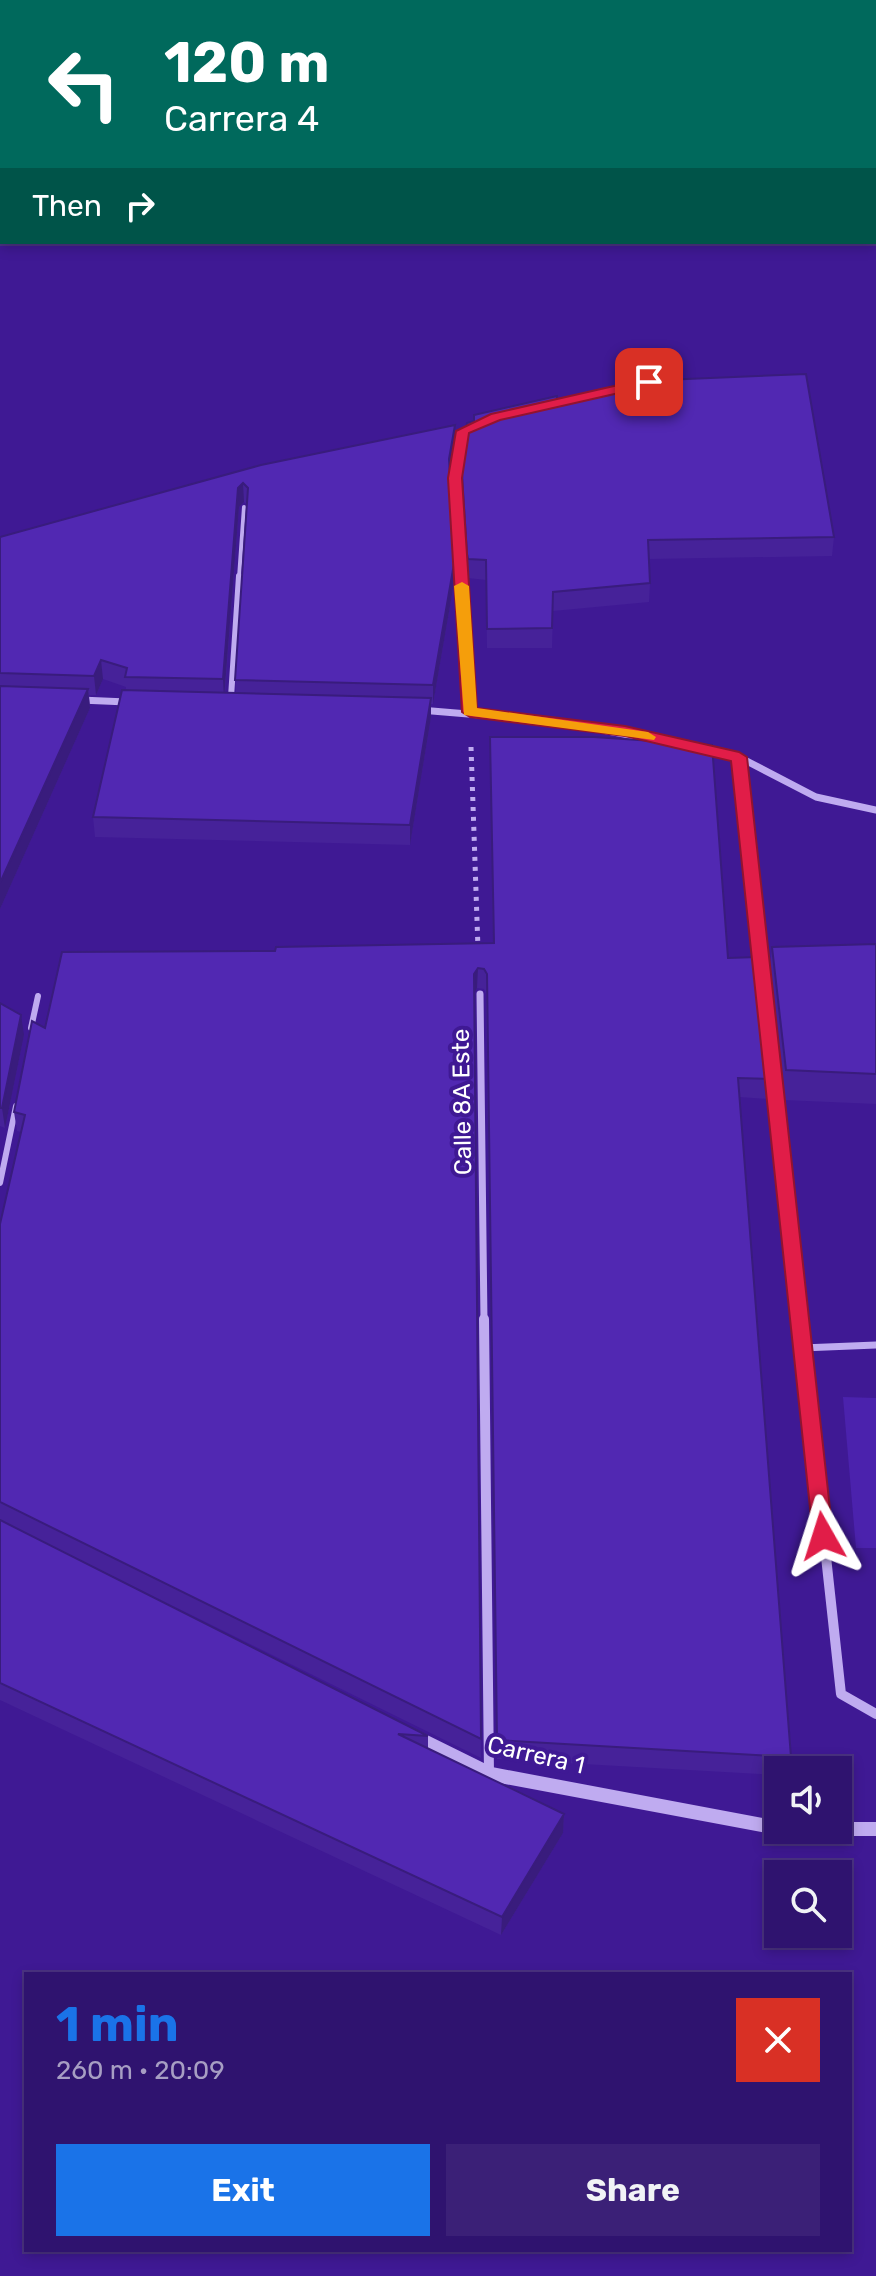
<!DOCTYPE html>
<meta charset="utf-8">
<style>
body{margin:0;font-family:Rubik,sans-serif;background:#3b2077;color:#f1f3f6;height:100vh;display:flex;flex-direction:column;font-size:30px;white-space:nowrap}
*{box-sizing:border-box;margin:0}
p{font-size:26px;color:#a79ec3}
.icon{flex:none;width:44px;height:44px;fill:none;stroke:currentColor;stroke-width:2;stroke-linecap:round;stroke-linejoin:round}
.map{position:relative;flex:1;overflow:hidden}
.drawer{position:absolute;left:24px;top:1972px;width:828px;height:280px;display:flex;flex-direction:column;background:#2f136f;border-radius:0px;box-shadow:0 4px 12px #0003,0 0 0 2px #4a3282}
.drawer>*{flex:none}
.guide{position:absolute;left:0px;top:0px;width:876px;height:244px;box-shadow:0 4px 12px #0003,0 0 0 2px #4a3282;background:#00695c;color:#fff;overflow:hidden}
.tools{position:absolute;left:764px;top:1756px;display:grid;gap:16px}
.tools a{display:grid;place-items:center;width:88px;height:88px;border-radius:0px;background:#2f136f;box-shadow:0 4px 12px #0003,0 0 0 2px #4a3282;font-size:40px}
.pin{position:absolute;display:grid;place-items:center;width:68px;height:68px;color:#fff;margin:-34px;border-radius:16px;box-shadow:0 4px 12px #0006}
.me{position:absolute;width:88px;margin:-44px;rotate:354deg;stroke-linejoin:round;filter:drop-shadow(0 0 6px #0008)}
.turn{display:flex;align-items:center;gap:28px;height:168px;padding:0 32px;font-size:36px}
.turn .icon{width:104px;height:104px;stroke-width:2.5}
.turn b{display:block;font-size:56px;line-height:68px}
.then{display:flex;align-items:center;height:76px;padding:0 32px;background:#0003;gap:16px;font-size:30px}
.round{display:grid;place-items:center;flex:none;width:84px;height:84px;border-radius:0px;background:#3b2077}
.headline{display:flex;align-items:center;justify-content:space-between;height:136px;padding:0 32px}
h1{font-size:48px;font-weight:700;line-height:60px;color:#1a73e8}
.button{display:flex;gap:16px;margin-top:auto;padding:16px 32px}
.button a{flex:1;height:92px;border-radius:0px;background:#1a73e8;color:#fff;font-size:32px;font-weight:700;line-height:92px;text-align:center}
.button a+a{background:#3b2077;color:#f1f3f6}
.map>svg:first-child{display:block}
</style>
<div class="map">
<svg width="876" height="2276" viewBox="0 0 876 2276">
<rect width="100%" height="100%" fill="#3f1994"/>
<path fill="#4b22ad" d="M843,1397L876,1398V1548H856Z"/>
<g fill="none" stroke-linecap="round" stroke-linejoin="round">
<path stroke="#bfabf0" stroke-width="5" stroke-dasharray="4 6" stroke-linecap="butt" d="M471,747L478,949"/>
<path stroke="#bfabf0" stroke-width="4" d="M239,578L244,507"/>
<path stroke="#bfabf0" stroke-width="6" d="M231,697L239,576
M31,1028L38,996
M0,1183L16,1106"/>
<path stroke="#bfabf0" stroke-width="7" d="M802,1348L876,1345"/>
<path stroke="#bfabf0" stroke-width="6" d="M461,578L455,478L463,431L475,426"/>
<path stroke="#bfabf0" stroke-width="7" d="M461,576L470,712
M80,700L127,702
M420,710L553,721L684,745
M705,750L739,757L816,797L876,810
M739,757L800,1321
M480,994L484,1321"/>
<path stroke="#bfabf0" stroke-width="10" d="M484,1319L489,1774
M800,1319L841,1694L876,1714"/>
<path fill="#bfabf0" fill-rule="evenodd" d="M413,1728L492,1767L778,1821V1830H786L784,1833L778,1835L489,1781L407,1740L405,1735L407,1730Z
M838,1822H876V1836H838L832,1834L830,1830H838Z"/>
</g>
<path fill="#462299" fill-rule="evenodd" d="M557,402L834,537L832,556L649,559L650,583L649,602L553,611L552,648H487L486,580L468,578L467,573L461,478V459Z
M455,444L450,473L455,577L433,704H431V717L410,845L95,837L93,817L126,690V687L103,679L96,695H89L90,708L0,909V537L261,465ZM244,502L247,505L235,680L236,693L225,692L239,507Z
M490,737L728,958L772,1079L769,1099L739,1097L791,1757L789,1770H778V1775L497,1759L486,994L484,989L477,988L474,993L481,1758L1,1521L428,1736V1749L564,1814L563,1833L501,1935L0,1700V1224L21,1132L17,1131L14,1112L45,1028L275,951L493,943Z
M876,944V1104L783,1100L769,976L772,947Z
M0,1003L24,1035L5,1128L0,1126Z"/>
<path fill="#391c7d" d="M455,425V444L449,478V459Z
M243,483L244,502L239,507L224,699L223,679L238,488Z
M455,558V577L433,704V685Z
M101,660L103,679L96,695L94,676Z
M88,689L90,708L0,909V883Z
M431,698V717L410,845V825Z
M478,968L477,988L474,994V974Z
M21,1015L24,1035L5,1128L2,1108Z
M564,1814L563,1833L501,1935L502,1917Z"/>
<path fill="#5128b2" stroke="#391c7d" stroke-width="2" d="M806,374L834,537L648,540L650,583L553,592L552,628L487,629L486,560L468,559L467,554L461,459L467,423L474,421V415L557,396V402L639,381Z
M455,425L449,459L455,558L433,685L235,680L248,488L243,483L238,488L223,679L125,677L127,668L101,660L94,676L0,673V537L261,465Z
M0,686L88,689L0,883Z
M122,690L431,698L410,825L93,817Z
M490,737H594L712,745L728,958L758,957L772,1079L738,1078L791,1757L497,1740L487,974L484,969L478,968L474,974L481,1739L0,1502V1224L25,1115L14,1112L32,1021L45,1028L62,952L275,951L276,947L494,943Z
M876,944V1074L786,1070L772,947Z
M0,1003L21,1015L2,1108H0Z
M0,1520L428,1736L398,1734L564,1814L502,1917L0,1683Z"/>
<path fill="#e11d48" stroke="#92132f" stroke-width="2" d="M649,378L656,382L654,385L500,420L469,433L462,478L477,708L625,726L739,752L747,757L833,1536L830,1542L823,1545L816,1542L813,1536L731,761L625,736L470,717L462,712L448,478L456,431L491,414Z"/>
<path fill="#f59e0b" d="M462,582L469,586L477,708L648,732L656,737L654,740L464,715L454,586Z"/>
<g text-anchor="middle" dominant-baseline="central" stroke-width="8" stroke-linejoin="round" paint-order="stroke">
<g font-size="24" fill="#fff" stroke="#3f1994">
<text transform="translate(462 1102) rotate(-91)">Calle 8A Este</text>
<text transform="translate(536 1755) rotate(13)">Carrera 1</text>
</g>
</g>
</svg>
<div class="tools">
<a><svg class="icon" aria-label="sound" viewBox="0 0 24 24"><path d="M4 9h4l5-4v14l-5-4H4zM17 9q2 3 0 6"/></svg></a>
<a><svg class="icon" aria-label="search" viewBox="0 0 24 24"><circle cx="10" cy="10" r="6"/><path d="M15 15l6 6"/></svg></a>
</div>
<div class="pin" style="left:649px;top:382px;background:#d93025"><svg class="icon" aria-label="arrive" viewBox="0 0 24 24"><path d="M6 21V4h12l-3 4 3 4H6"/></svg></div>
<svg class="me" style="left:823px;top:1536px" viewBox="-20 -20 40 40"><path d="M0-17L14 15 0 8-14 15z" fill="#e11d48" stroke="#fff" stroke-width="4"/></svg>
<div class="guide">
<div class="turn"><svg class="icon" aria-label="left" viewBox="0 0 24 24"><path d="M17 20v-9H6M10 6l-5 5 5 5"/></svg><div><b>120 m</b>Carrera 4</div></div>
<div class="then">Then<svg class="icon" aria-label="right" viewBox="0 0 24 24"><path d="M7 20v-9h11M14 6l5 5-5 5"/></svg></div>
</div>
<section class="drawer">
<div class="headline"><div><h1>1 min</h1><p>260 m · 20:09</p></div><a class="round" style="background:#d93025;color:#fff"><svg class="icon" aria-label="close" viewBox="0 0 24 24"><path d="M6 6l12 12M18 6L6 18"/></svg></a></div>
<div class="button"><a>Exit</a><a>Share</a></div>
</section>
</div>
